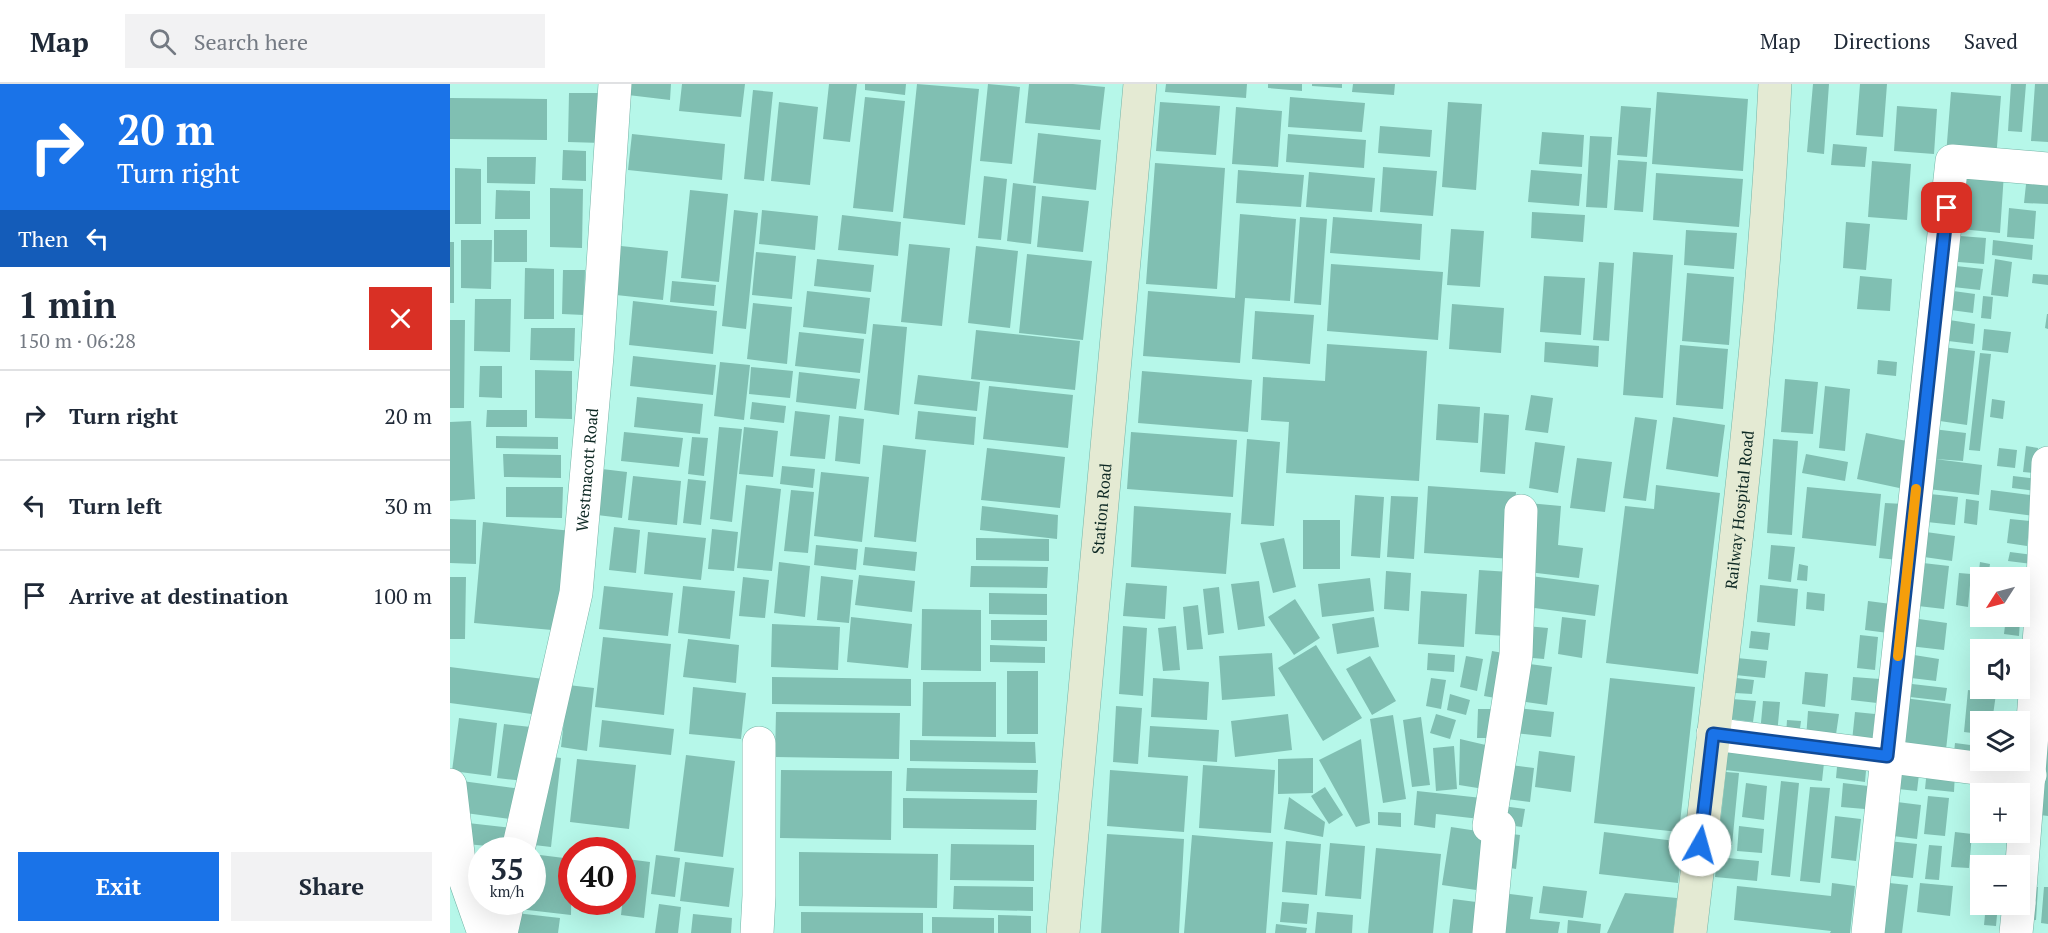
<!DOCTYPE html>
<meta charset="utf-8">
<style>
body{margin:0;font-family:"PT Serif",serif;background:#f2f2f3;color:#1f2937;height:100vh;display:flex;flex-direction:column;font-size:22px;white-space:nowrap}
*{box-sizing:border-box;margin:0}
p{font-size:20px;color:#747a83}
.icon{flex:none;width:33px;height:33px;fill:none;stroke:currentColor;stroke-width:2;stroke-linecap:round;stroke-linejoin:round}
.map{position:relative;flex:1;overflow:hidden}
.drawer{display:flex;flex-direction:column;background:#fff;width:450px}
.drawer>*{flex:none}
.hud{background:#1a73e8;color:#fff;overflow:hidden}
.needle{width:39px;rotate:234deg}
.fabs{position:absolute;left:1520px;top:483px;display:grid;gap:12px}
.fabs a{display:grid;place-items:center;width:60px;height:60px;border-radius:0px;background:#fff;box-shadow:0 6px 24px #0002;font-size:30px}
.speed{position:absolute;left:18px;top:753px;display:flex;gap:12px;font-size:30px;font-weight:700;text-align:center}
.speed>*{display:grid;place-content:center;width:78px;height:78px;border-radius:50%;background:#fff;box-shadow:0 6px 24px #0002;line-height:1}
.speed small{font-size:15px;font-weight:400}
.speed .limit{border:9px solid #d22;background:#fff;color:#111}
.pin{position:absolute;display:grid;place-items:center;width:51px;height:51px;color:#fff;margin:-26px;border-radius:12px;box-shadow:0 3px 9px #0006}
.me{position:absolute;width:66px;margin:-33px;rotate:7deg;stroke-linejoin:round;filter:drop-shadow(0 0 4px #0008)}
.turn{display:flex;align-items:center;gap:21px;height:126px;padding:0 18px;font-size:27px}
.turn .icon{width:78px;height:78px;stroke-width:2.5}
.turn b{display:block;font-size:42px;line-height:51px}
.then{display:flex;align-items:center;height:57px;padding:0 18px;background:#0003;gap:12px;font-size:22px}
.round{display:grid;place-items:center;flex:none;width:63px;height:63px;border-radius:0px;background:#f2f2f3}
.headline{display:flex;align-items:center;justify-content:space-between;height:102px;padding:0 18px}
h1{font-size:36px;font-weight:700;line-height:45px}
.action{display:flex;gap:12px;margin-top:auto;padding:12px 18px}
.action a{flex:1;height:69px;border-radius:0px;background:#1a73e8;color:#fff;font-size:24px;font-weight:700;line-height:69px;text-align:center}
.action a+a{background:#f2f2f3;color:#1f2937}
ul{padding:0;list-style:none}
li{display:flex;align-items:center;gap:18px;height:90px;padding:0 18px;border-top:2px solid #e0e1e3}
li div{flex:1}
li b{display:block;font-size:22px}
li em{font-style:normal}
header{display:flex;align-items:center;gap:36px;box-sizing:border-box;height:84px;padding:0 30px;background:#fff;border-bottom:2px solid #e0e1e3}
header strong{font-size:28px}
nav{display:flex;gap:33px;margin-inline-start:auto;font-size:21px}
.search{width:420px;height:54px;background:#f2f2f3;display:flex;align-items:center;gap:15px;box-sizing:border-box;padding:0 21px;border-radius:0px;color:#747a83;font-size:22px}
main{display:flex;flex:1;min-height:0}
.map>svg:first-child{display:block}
</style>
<header>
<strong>Map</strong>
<div class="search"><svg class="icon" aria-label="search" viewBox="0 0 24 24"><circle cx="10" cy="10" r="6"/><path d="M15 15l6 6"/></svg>Search here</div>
<nav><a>Map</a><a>Directions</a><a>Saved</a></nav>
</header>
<main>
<section class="drawer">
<div class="hud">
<div class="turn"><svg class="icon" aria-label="right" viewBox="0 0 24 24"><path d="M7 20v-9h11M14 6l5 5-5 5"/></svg><div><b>20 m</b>Turn right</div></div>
<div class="then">Then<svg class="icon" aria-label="left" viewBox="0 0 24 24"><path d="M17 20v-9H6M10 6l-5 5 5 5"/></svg></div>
</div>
<div class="headline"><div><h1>1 min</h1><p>150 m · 06:28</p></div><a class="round" style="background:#d93025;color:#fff"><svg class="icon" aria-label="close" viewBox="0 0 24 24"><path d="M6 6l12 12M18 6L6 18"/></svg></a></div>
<ul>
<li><svg class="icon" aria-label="right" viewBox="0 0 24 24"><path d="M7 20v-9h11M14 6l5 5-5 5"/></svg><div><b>Turn right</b></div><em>20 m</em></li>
<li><svg class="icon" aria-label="left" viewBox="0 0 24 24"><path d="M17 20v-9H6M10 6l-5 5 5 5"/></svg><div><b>Turn left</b></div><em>30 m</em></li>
<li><svg class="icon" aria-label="arrive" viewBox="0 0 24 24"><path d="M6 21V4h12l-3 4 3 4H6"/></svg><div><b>Arrive at destination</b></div><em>100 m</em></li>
</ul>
<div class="action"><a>Exit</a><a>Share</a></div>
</section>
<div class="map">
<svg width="1598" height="849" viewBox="0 0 1598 849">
<rect width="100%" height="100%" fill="#b6f7e9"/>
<path fill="#80bfb2" d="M179,0H221L220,16L178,11Z
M232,0H295L291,33L229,27Z
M379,0H407L400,58L373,55Z
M415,0H456L455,11L415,6Z
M467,0L529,5L515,141L453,134Z
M538,0L570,3L562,80L530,77Z
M579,0H623L655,3L650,46L575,39Z
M716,0H797L796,14L715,8Z
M818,0H852V7L818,4Z
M862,0H892V4L862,2Z
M903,0H945L944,11L902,8Z
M1363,0H1379L1374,70L1357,68Z
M1410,0H1437L1433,53L1406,51Z
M1561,0H1576L1572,48L1558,47Z
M1585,0H1598V58L1581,57Z
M303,6L323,8L314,97L294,95Z
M1207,8L1298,15L1293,87L1202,80Z
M1501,8L1551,12L1546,75L1496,71Z
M119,9H152V59L118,58Z
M415,13L455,17L443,128L403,124Z
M840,13L915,19L912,48L838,43Z
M0,14L97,15V56L0,55Z
M329,18L368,23L360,101L321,97Z
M710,18L770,22L766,71L706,67Z
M998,18L1032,20L1026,106L992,103Z
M1171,22L1201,24L1197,73L1167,71Z
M1447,22L1487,25L1484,70L1444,67Z
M786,23L832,27L828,83L782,80Z
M930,42L982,46L980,73L928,69Z
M1092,48L1134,51L1132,83L1089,80Z
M588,49L651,56L646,106L583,99Z
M182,50L275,60L272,96L178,86Z
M838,50L916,56L914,84L836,78Z
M1140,52L1162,53L1157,124L1136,123Z
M1383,60L1417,63L1415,83L1381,81Z
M113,66L136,67V97L112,96Z
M37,73H86L85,100L37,99Z
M1168,76L1197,78L1193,128L1164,126Z
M1422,77L1461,80L1457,136L1418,133Z
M705,79L775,84L767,205L696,200Z
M933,83L987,87L983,132L930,128Z
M5,84L31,85V140H5Z
M788,86L854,91L851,123L786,119Z
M1081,86L1132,90L1129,122L1078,118Z
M1516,86L1554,89L1550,149L1511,145Z
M859,88L925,94L922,128L856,123Z
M1206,89L1293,95L1289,143L1203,136Z
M1577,91L1598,93V120L1574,119Z
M534,92L557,95L551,156L528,154Z
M563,99L586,102L581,160L557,157Z
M100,104L133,105L132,164L100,163Z
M46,106L80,107V135H45Z
M240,106L278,110L269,198L231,194Z
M592,112L639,117L633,168L587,163Z
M1559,124L1586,127L1584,155L1557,153Z
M284,126L308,129L296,245L272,242Z
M312,126L368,132L365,166L309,160Z
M1082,128L1135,131L1133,158L1081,154Z
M790,130L846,135L840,217L795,214L790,279L693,272L698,207L785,214Z
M392,131L451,138L448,172L388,166Z
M850,133L877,135L871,221L844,219Z
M883,133L972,140L970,176L880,169Z
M1396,138L1420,140L1416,186L1393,184Z
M1001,145L1034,147L1030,203L997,201Z
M44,146H77V178H44Z
M1236,146L1287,149L1284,185L1234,181Z
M1510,152L1536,154L1534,180L1508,178Z
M11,156H42L41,205L11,204Z
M1543,156L1583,161L1582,176L1542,171Z
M0,158H4V219H0Z
M459,160L500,164L492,242L451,238Z
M171,162L218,167L213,216L166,211Z
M526,162L568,167L560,244L518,239Z
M306,168L346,172L342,215L302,211Z
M1183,168L1223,171L1213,314L1173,311Z
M577,170L642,177L633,256L569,249Z
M367,175L424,181L421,208L364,202Z
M1545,175L1562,178L1558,213L1541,211Z
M1149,178L1164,179L1159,257L1143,256Z
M881,180L993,188L988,256L877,247Z
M1506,182L1533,185L1530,206L1503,203Z
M75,184L104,185V235H74Z
M113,186H135L134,231L112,230Z
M1237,189L1284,193L1279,261L1232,257Z
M1583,190L1598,191V201L1582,199Z
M1094,192L1135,194L1131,251L1090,248Z
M1410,192L1442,195L1440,227L1407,225Z
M222,197L266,201L264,222L220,218Z
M1496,206L1525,210L1523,229L1493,225Z
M357,207L420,214L416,250L353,243Z
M1533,212L1543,213L1541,235L1531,234Z
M25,215H61L60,268L24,267Z
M183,217L267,227L263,270L179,261Z
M303,219L342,223L337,280L297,275Z
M1002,220L1054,224L1051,269L999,265Z
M805,227L864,231L860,280L802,275Z
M1597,230H1598V245L1595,244Z
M1493,235L1525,240L1523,260L1490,256Z
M0,236H15L14,324H0Z
M423,240L457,243L449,331L414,326Z
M81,244H125L124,277L80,276Z
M1534,245L1561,248L1558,269L1532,266Z
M526,246L630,257L625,306L521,295Z
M349,248L414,255L410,289L345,282Z
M1095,258L1149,262L1148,283L1094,278Z
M877,260L977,267L969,397L836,389L839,338L811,336L813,293L875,297Z
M1230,261L1278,265L1273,325L1226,321Z
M1492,263L1525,267L1517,341L1483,336Z
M1530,269L1541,270L1530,367L1519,366Z
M183,272L266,281L263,311L180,302Z
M1428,276L1447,278L1446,292L1427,290Z
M270,278L300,281L294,336L264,332Z
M30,282H52V314L29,313Z
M301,283L343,287L340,314L299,310Z
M85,286L122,287V335L85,334Z
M692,287L802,296L798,348L688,339Z
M349,288L410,295L406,325L346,318Z
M468,291L530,298L527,327L464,320Z
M1335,295L1368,298L1363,350L1331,348Z
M539,302L623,311L618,364L533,355Z
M1375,302L1400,305L1395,367L1369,364Z
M1081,311L1103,314L1098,349L1075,346Z
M187,313L253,320L250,350L184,343Z
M1542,315L1555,317L1553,335L1540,333Z
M302,318L336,322L334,339L300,335Z
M988,320L1030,323L1028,359L986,356Z
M37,326H77V343H36Z
M345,327L380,331L375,375L340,372Z
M468,327L526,333L524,361L465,355Z
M1034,329L1059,331L1055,390L1030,388Z
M389,332L414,335L410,380L385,377Z
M1185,333L1207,336L1196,417L1173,414Z
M1223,333L1275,341L1268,393L1216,385Z
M21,337L25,415L0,417V338Z
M269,343L292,345L282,438L260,435Z
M294,343L328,347L323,393L289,390Z
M1483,345L1516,349L1513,377L1485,375L1532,381L1529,411L1478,405Z
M174,348L233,354L229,383L171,377Z
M681,348L787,356L783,413L677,405Z
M1416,349L1462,358L1454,405L1407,395Z
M46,352L108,353V365L46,364Z
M242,353L258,354L254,392L238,390Z
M797,355L830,358L824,442L791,440Z
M1323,355L1348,357L1342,451L1317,449Z
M1085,358L1115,362L1108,409L1079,404Z
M433,361L476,366L466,458L424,453Z
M1576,362L1588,364L1585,389L1573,388Z
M537,364L615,373L610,424L531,416Z
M1549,364L1567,366L1565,384L1547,382Z
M53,370L111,371V394L54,393Z
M1356,370L1398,378L1395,397L1352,389Z
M1127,374L1162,378L1155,428L1120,424Z
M332,382L365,385L363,404L330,400Z
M152,385L177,388L172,434L147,431Z
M371,388L419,393L412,458L364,452Z
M183,392L231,397L227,441L178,436Z
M1563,392L1588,395L1586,407L1562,404Z
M238,395L256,397L251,441L233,439Z
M296,401L331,405L322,487L287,484Z
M1206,401L1270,409L1248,590L1156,579L1175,422L1204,425Z
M978,402L1066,408L1062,475L974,469Z
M56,403H113L112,434L56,433Z
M1357,403L1431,410L1426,462L1352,454Z
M341,406L364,408L358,469L334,467Z
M1541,406L1587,412L1584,432L1539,426Z
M1480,410L1508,413L1505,441L1477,438Z
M905,411L934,413L930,474L901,472Z
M941,412L968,413L964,475L937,473Z
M1516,415L1529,417L1527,441L1514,439Z
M1078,419L1111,422L1108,461L1133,464L1129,494L1078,488Z
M1435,419L1454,420L1448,476L1429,474Z
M532,422L608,431L607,455L530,446Z
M684,422L781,429L776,490L681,483Z
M0,435L26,436V480L0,479Z
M1560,435L1580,437L1577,462L1557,459Z
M853,436H890V485H853Z
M33,438L122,447L113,547L24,539Z
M164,443L190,446L186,489L159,486Z
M262,445L288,448L284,487L258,485Z
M198,448L256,454L251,496L194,490Z
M1476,448L1505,452L1502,477L1474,473Z
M526,454L599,455V477L526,476Z
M834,454L846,503L823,509L810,459Z
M366,461L408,465L406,486L364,481Z
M1321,461L1345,463L1341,498L1318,495Z
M415,463L467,468L465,487L413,481Z
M1560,468L1583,471L1582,480L1558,477Z
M329,478L360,482L355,533L324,529Z
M1530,478L1540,480L1538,494H1528Z
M1473,479L1499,482L1494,525L1468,522Z
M1349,480L1358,482L1357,497L1347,496Z
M521,482L598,483L597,504L520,503Z
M1554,484L1579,487L1578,496L1569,495V494H1553Z
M1029,486L1060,488L1055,552L1025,550Z
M936,487L961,489L959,527L934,525Z
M1509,489L1521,490L1518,523L1506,521Z
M409,491L465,497L462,528L405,521Z
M371,492L403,496L399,539L367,536Z
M1081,492L1149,501L1145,532L1077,523Z
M0,493H16L15,555H0Z
M293,493L319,496L315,534L289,532Z
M920,494L924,527L872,533L868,500Z
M809,497L815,542L788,546L781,500Z
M676,499L717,502L715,535L673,532Z
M1310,501L1348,505L1345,542L1307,538Z
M154,502L223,509L218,552L149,545Z
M233,502L285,507L280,555L228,549Z
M769,503L774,549L758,551L753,505Z
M971,507L1017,510L1014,563L968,560Z
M1357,508L1375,510L1374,527L1356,525Z
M539,509L597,510V531L539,530Z
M845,515L870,554L844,571L818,533Z
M1418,517L1441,520L1438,549L1415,546Z
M748,521L753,565L737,566L733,523Z
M472,525L531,526V587L471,586Z
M401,533L462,540L458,584L397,578Z
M924,533L929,563L887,570L882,540Z
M1112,533L1136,536L1132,574L1108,570Z
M1556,533L1570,535L1569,552L1554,550Z
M1462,534L1497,539L1494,566L1459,562Z
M541,536H597V557L541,556Z
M322,540L390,543L388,586L321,583Z
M673,542L697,544L693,612L669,610Z
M726,542L730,586L713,587L708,544Z
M1076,542L1098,544L1094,575L1072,573Z
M1301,547L1320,549L1318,566L1299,564Z
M1410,551L1428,553L1425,586L1407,584Z
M153,553L221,560L214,631L145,623Z
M238,555L289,561L286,599L233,593Z
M540,561L595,563V579L540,578Z
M866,561L912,634L873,657L828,584Z
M1042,567L1059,570L1051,615L1034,612Z
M822,569L825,612L772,616L769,572Z
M978,569L1005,571L1004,588L977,586Z
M1464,571L1489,575L1486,597L1461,594Z
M920,572L946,617L922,631L896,585Z
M1016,572L1033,575L1027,607L1010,603Z
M1287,574L1317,577L1315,594L1285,591Z
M1073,579L1102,583L1097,621L1068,617Z
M0,583L94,595L89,631L0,619Z
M557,587H588V650H557Z
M1355,588L1378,590L1375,623L1352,620Z
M322,593L461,595V622L322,620Z
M1403,593L1430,595L1427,619L1401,616Z
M703,594L759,598L757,636L701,633Z
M981,594L996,596L991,625L976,622Z
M1160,594L1245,603L1229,748L1144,739Z
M1286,594L1304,596L1302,610L1285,609Z
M473,598H546V653L472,652Z
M1462,600L1497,604L1495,617L1460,613Z
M118,601L144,604L137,667L111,663Z
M243,603L296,609L291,655L239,650Z
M1518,606L1546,610L1542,638H1530V650L1514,648Z
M1000,610L1020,616L1016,631L997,626Z
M1454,614L1501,620L1495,675L1448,669Z
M1282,615L1306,617L1303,638L1280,635Z
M1313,617L1330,618L1327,651L1310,649Z
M666,622L692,624L688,680L663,678Z
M1068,624L1104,628L1101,653L1064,649Z
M1028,625H1046V654H1027Z
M1358,627L1389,630L1385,657L1356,654Z
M326,628L450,629L449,675L325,673Z
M1405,628L1425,630L1422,659L1402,657Z
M838,630L842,666L785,673L781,637Z
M986,630L1006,636L1000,655L980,649Z
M943,631L956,715L933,719L920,635Z
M971,633L980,701L962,703L953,636Z
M9,634L47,639L41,692L2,687Z
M152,636L224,645L221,671L149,663Z
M1337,636L1351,637L1349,652L1336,651Z
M54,640L81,643L75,697L47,694Z
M700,642L769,646L767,678L698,673Z
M911,655L920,739L906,743L869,676Z
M1010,655L1040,662L1034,705L1009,701Z
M460,656L585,658L586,679L460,677Z
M1505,659L1528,662L1526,680L1503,678Z
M1596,659H1598V732L1590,731Z
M1278,660L1375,670L1372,697L1275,686Z
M1004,662L1007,705L986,707L983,664Z
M1089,667L1125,672L1121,708L1085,703Z
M236,671L285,677L273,773L224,767Z
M95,672L111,674L101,763L84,761Z
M1388,672L1417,676L1415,698L1386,694Z
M863,674V709L828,710V675Z
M127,675L186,681L179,745L120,738Z
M1053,680L1084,684L1080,718L1049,714Z
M1440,680L1470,682L1467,707L1438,704Z
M753,681L825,686L821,749L749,744Z
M457,684L588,686L587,709L456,707Z
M1477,685L1505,688L1504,708L1475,705Z
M331,686L442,687L441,756L330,754Z
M660,686L738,692L734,748L657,742Z
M1276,688L1289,689L1282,761L1268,759Z
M12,697L72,705L68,736L8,728Z
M1331,697L1349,699L1340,793L1321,791Z
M1296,699L1317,702L1314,736L1292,733Z
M1393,699L1418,702L1415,725L1391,723Z
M875,703L893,731L879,740L861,712Z
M1360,703L1380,704L1370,799L1350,797Z
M967,707L1032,714L1030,735L986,730L985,744L964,741Z
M1478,712L1499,714L1495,752L1474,750Z
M839,713L875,738L873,753L834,745Z
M453,714L587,716L586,746L453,744Z
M1447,718L1471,721L1467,755L1443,752Z
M1045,721L1075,725L1072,743L1043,739Z
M928,728L951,729V743L928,741Z
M1385,732L1411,735L1406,777L1381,774Z
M18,739L63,744L61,764L16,760Z
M1289,742L1314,745L1312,769L1287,767Z
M1001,743L1041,749L1033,807L992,801Z
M1154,748L1233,758L1228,799L1149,790Z
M1505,748L1522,750L1519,784L1501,783Z
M1053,749L1070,751L1066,785L1049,782Z
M657,750L734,755L729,849H651Z
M742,751L823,758L816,849H734Z
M836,757L871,760L867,811L832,808Z
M1438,757L1467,760L1463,794L1435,791Z
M132,759L162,762L161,766H131Z
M880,759L915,762L911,815L875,812Z
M501,760L584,761V797L500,796Z
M1479,761L1492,762L1489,796L1475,795Z
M926,764L991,770L983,849H918Z
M349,768L488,770L487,824L349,822Z
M82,770L122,775L121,831L69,825L70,818H82Z
M206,771L230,774L225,813L201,810Z
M1267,773L1309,777L1307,797L1265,793Z
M177,775L200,778L194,834L171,831Z
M235,778L284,784L279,823L230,817Z
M1430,798L1458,801L1452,849H1425Z
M1382,799L1405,802L1400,849H1380L1381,847L1284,836L1287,802L1381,812Z
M1470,799L1503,802L1500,832L1467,828Z
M504,802L583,803V827L503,825Z
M1093,802L1137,807L1133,834L1089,829Z
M1577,803H1588L1586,836L1574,835Z
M1594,803H1598V840L1591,839Z
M1052,809L1083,813L1080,835L1110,838L1108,849H1048Z
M1175,809L1227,814L1223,849H1157Z
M1003,815L1034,819L1030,849H999Z
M130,818H161L160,830L129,827Z
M832,818L859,820L857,840L830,838Z
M209,820L231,823L228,849H205Z
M1536,820H1548L1546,842L1534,841Z
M351,828L473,829V849H351Z
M867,828L903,831L902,849H865Z
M66,829L110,834L108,849H64Z
M243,830L282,834L281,849H241Z
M548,831L581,832V849H548Z
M482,833L544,834V849H482Z
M1118,836L1151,840L1150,849H1117Z
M826,840L857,844L856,849H825Z"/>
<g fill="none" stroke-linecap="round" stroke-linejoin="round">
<defs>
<g id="street">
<path d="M1263,650L1580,691"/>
<path d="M0,701L9,778L34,849"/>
<path id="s1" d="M68,766L126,509L147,272L165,0"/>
<path d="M1569,818L1592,520L1598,379"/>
<path d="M51,849L58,818"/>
<path d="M307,849L309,812V659"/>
<path d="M1039,849L1049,743L1039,742L1066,571L1071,427"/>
<path d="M1418,849L1502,77L1598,85"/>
<path d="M1566,849L1569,820"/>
</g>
<g id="secondary">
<path id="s2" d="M613,849L690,0"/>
<path id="s3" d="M1240,849C1273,566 1311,284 1325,0"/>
</g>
</defs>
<use href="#street" stroke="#75b4a7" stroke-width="34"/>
<use href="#secondary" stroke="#75b4a7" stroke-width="34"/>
<use href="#street" stroke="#fff" stroke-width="33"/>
<use href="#secondary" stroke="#e4ead3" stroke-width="33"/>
</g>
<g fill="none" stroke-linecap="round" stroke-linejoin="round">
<defs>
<path id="route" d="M1250,761L1263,650L1437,672L1497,124"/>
</defs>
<use href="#route" stroke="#114b97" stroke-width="15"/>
<use href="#route" stroke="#1a73e8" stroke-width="10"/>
<path stroke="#f59e0b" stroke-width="10" d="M1448,572L1466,405"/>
</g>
<g text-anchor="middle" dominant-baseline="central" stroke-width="6" stroke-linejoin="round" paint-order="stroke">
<g font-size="16" fill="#0d2823" stroke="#b6f7e9">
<text stroke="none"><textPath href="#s1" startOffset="387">Westmacott Road</textPath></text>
<text stroke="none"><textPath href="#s2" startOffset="426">Station Road</textPath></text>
<text stroke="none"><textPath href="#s3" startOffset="426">Railway Hospital Road</textPath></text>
</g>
</g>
</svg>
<div class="fabs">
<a><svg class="needle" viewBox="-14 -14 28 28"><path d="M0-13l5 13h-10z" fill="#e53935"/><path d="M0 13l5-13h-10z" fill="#747a83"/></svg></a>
<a><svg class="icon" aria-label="sound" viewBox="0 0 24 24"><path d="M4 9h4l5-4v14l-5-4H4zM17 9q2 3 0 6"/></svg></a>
<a><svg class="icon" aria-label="layers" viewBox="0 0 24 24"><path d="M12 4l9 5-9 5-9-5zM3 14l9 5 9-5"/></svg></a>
<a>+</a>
<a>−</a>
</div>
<div class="speed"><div>35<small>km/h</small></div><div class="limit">40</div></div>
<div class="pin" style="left:1497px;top:124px;background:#d93025"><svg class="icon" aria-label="arrive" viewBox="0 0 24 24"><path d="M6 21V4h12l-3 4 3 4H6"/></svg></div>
<svg class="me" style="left:1250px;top:761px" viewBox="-20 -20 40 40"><circle r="19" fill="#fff"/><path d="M0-13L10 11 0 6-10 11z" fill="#1a73e8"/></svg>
</div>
</main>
